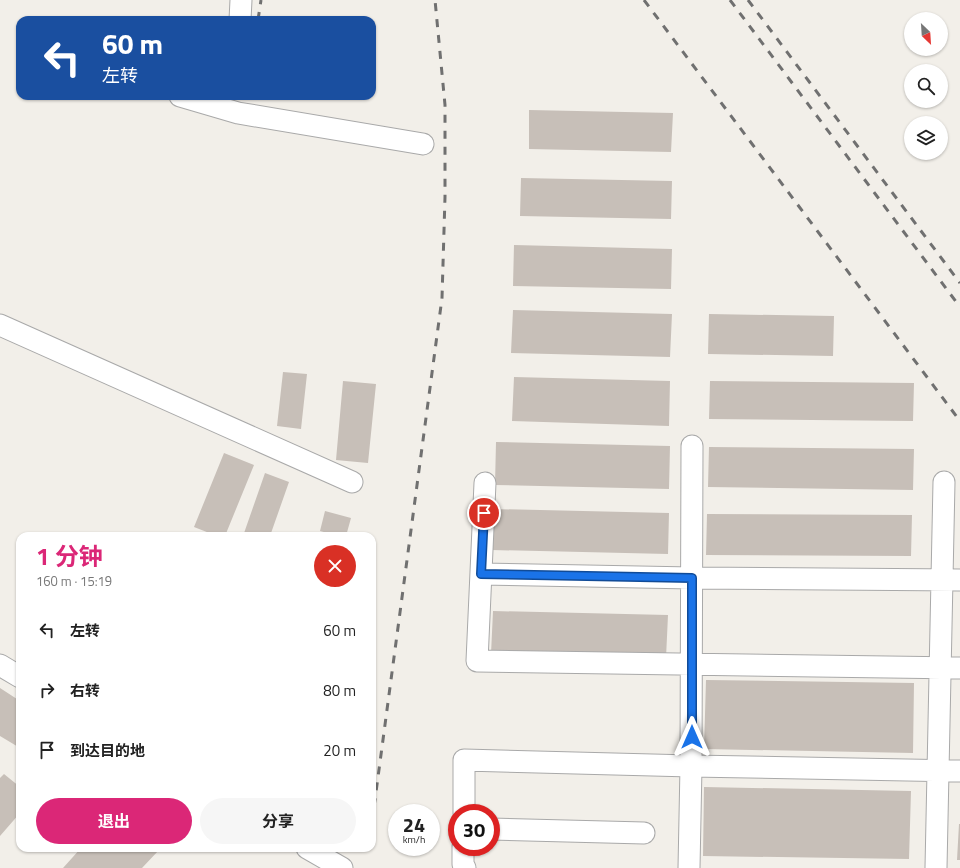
<!DOCTYPE html>
<html lang="zh">
<meta charset="utf-8">
<style>
body{margin:0;font-family:"Titillium Web","Noto Sans SC",sans-serif;background:#f6f6f6;color:#222;height:100vh;display:flex;flex-direction:column;font-size:15px;white-space:nowrap}
*{box-sizing:border-box;margin:0}
p{font-size:13px;color:#767676}
.icon{flex:none;width:22px;height:22px;fill:none;stroke:currentColor;stroke-width:2;stroke-linecap:round;stroke-linejoin:round}
.map{position:relative;flex:1;overflow:hidden}
.panel{position:absolute;left:16px;top:532px;width:360px;height:320px;display:flex;flex-direction:column;background:#fff;border-radius:12px;box-shadow:0 1px 3px #0004}
.panel>*{flex:none}
.banner{position:absolute;left:16px;top:16px;width:360px;height:84px;border-radius:12px;box-shadow:0 1px 3px #0004;background:#1a4fa0;color:#fff;overflow:hidden}
.needle{width:26px;rotate:155deg}
.controls{position:absolute;left:904px;top:12px;display:grid;gap:8px}
.controls a{display:grid;place-items:center;width:44px;height:44px;border-radius:50%;background:#fff;box-shadow:0 1px 3px #0004;font-size:20px}
.speed{position:absolute;left:388px;top:804px;display:flex;gap:8px;font-size:20px;font-weight:700;text-align:center}
.speed>*{display:grid;place-content:center;width:52px;height:52px;border-radius:50%;background:#fff;box-shadow:0 1px 3px #0004;line-height:1}
.speed small{font-size:10px;font-weight:400}
.speed .limit{border:6px solid #d22;background:#fff;color:#111}
.pin{position:absolute;display:grid;place-items:center;width:34px;height:34px;color:#fff;margin:-17px;border:2px solid #fff;border-radius:50%;box-shadow:0 1px 4px #0007}
.me{position:absolute;width:44px;margin:-22px;rotate:0deg;stroke-linejoin:round;filter:drop-shadow(0 0 3px #0008)}
.turn{display:flex;align-items:center;gap:14px;height:84px;padding:0 20px;font-size:18px}
.turn .icon{width:52px;height:52px;stroke-width:2.5}
.turn b{display:block;font-size:28px;line-height:34px}
.round{display:grid;place-items:center;flex:none;width:42px;height:42px;border-radius:21px;background:#f6f6f6}
.head{display:flex;align-items:center;justify-content:space-between;height:68px;padding:0 20px}
h1{font-size:24px;font-weight:700;line-height:30px;color:#db2777}
.button{display:flex;gap:8px;margin-top:auto;padding:8px 20px}
.button a{flex:1;height:46px;border-radius:24px;background:#db2777;color:#fff;font-size:16px;font-weight:700;line-height:46px;text-align:center}
.button a+a{background:#f6f6f6;color:#222}
ul{padding:0;list-style:none}
li{display:flex;align-items:center;gap:12px;height:60px;padding:0 20px}
li div{flex:1}
li b{display:block;font-size:15px}
li em{font-style:normal}
.map>svg:first-child{display:block}
</style>
<div class="map">
<svg width="960" height="868" viewBox="0 0 960 868">
<rect width="100%" height="100%" fill="#f2efe9"/>
<path fill="#c7bfb8" d="M529,110L673,113L671,152L529,149Z
M521,178L672,181L671,219L520,216Z
M514,245L672,249L671,289L513,286Z
M513,310L672,314L670,357L511,353Z
M709,314L834,316L833,356L708,354Z
M283,372L307,374L301,429L277,426Z
M514,377L670,381L669,426L512,421Z
M343,381L376,384L368,463L336,460Z
M710,381L914,383L913,421L709,419Z
M496,442L670,446L669,489L495,485Z
M709,447L914,449L913,490L708,487Z
M224,453L254,465L225,536H217L194,527Z
M265,473L289,482L270,536H243Z
M492,509L669,513L668,554L492,550Z
M325,511L351,518L346,536H339L320,531Z
M707,514L912,515L911,556L706,555Z
M493,611L668,615L666,658L491,654Z
M706,680L914,683L913,753L704,749Z
M0,688L20,701V748L0,736Z
M4,774L20,787V813L0,836V778Z
M704,787L911,791L909,859L703,856Z
M959,824H960V860H957Z
M81,848H157L159,850L142,868H63Z"/>
<g fill="none" stroke-linecap="round" stroke-linejoin="round">
<defs>
<path id="minor" d="M240,20L241,0
M180,96L238,113L423,144
M0,325L352,482
M485,483L477,661L960,668
M481,574L692,578L960,580
M0,665L20,677
M464,813V760L691,766L960,771
M491,829L644,833
M463,847V864L465,868
M307,848L342,868
M689,868L691,766L692,446
M936,868L944,482"/>
</defs>
<use href="#minor" stroke="#a9a9a9" stroke-width="23"/>
<use href="#minor" stroke="#fff" stroke-width="21"/>
<path stroke="#707070" stroke-width="3" stroke-dasharray="8 8" stroke-linecap="butt" d="M644,0L960,421
M730,0L960,307
M748,0L960,283
M258,20L261,0
M372,822L442,298L445,197V105L435,0"/>
</g>
<g fill="none" stroke-linecap="round" stroke-linejoin="round">
<defs>
<path id="route" d="M484,513L481,574L692,578V737"/>
</defs>
<use href="#route" stroke="#114b97" stroke-width="10"/>
<use href="#route" stroke="#1a73e8" stroke-width="7"/>
</g>
</svg>
<div class="controls">
<a><svg class="needle" viewBox="-14 -14 28 28"><path d="M0-13l5 13h-10z" fill="#e53935"/><path d="M0 13l5-13h-10z" fill="#767676"/></svg></a>
<a><svg class="icon" aria-label="search" viewBox="0 0 24 24"><circle cx="10" cy="10" r="6"/><path d="M15 15l6 6"/></svg></a>
<a><svg class="icon" aria-label="layers" viewBox="0 0 24 24"><path d="M12 4l9 5-9 5-9-5zM3 14l9 5 9-5"/></svg></a>
</div>
<div class="speed"><div>24<small>km/h</small></div><div class="limit">30</div></div>
<div class="pin" style="left:484px;top:513px;background:#d93025"><svg class="icon" aria-label="arrive" viewBox="0 0 24 24"><path d="M6 21V4h12l-3 4 3 4H6"/></svg></div>
<svg class="me" style="left:692px;top:737px" viewBox="-20 -20 40 40"><path d="M0-17L14 15 0 8-14 15z" fill="#1a73e8" stroke="#fff" stroke-width="4"/></svg>
<div class="banner">
<div class="turn"><svg class="icon" aria-label="left" viewBox="0 0 24 24"><path d="M17 20v-9H6M10 6l-5 5 5 5"/></svg><div><b>60 m</b>左转</div></div>
</div>
<section class="panel">
<div class="head"><div><h1>1 分钟</h1><p>160 m · 15:19</p></div><a class="round" style="background:#d93025;color:#fff"><svg class="icon" aria-label="close" viewBox="0 0 24 24"><path d="M6 6l12 12M18 6L6 18"/></svg></a></div>
<ul>
<li><svg class="icon" aria-label="left" viewBox="0 0 24 24"><path d="M17 20v-9H6M10 6l-5 5 5 5"/></svg><div><b>左转</b></div><em>60 m</em></li>
<li><svg class="icon" aria-label="right" viewBox="0 0 24 24"><path d="M7 20v-9h11M14 6l5 5-5 5"/></svg><div><b>右转</b></div><em>80 m</em></li>
<li><svg class="icon" aria-label="arrive" viewBox="0 0 24 24"><path d="M6 21V4h12l-3 4 3 4H6"/></svg><div><b>到达目的地</b></div><em>20 m</em></li>
</ul>
<div class="button"><a>退出</a><a>分享</a></div>
</section>
</div>
